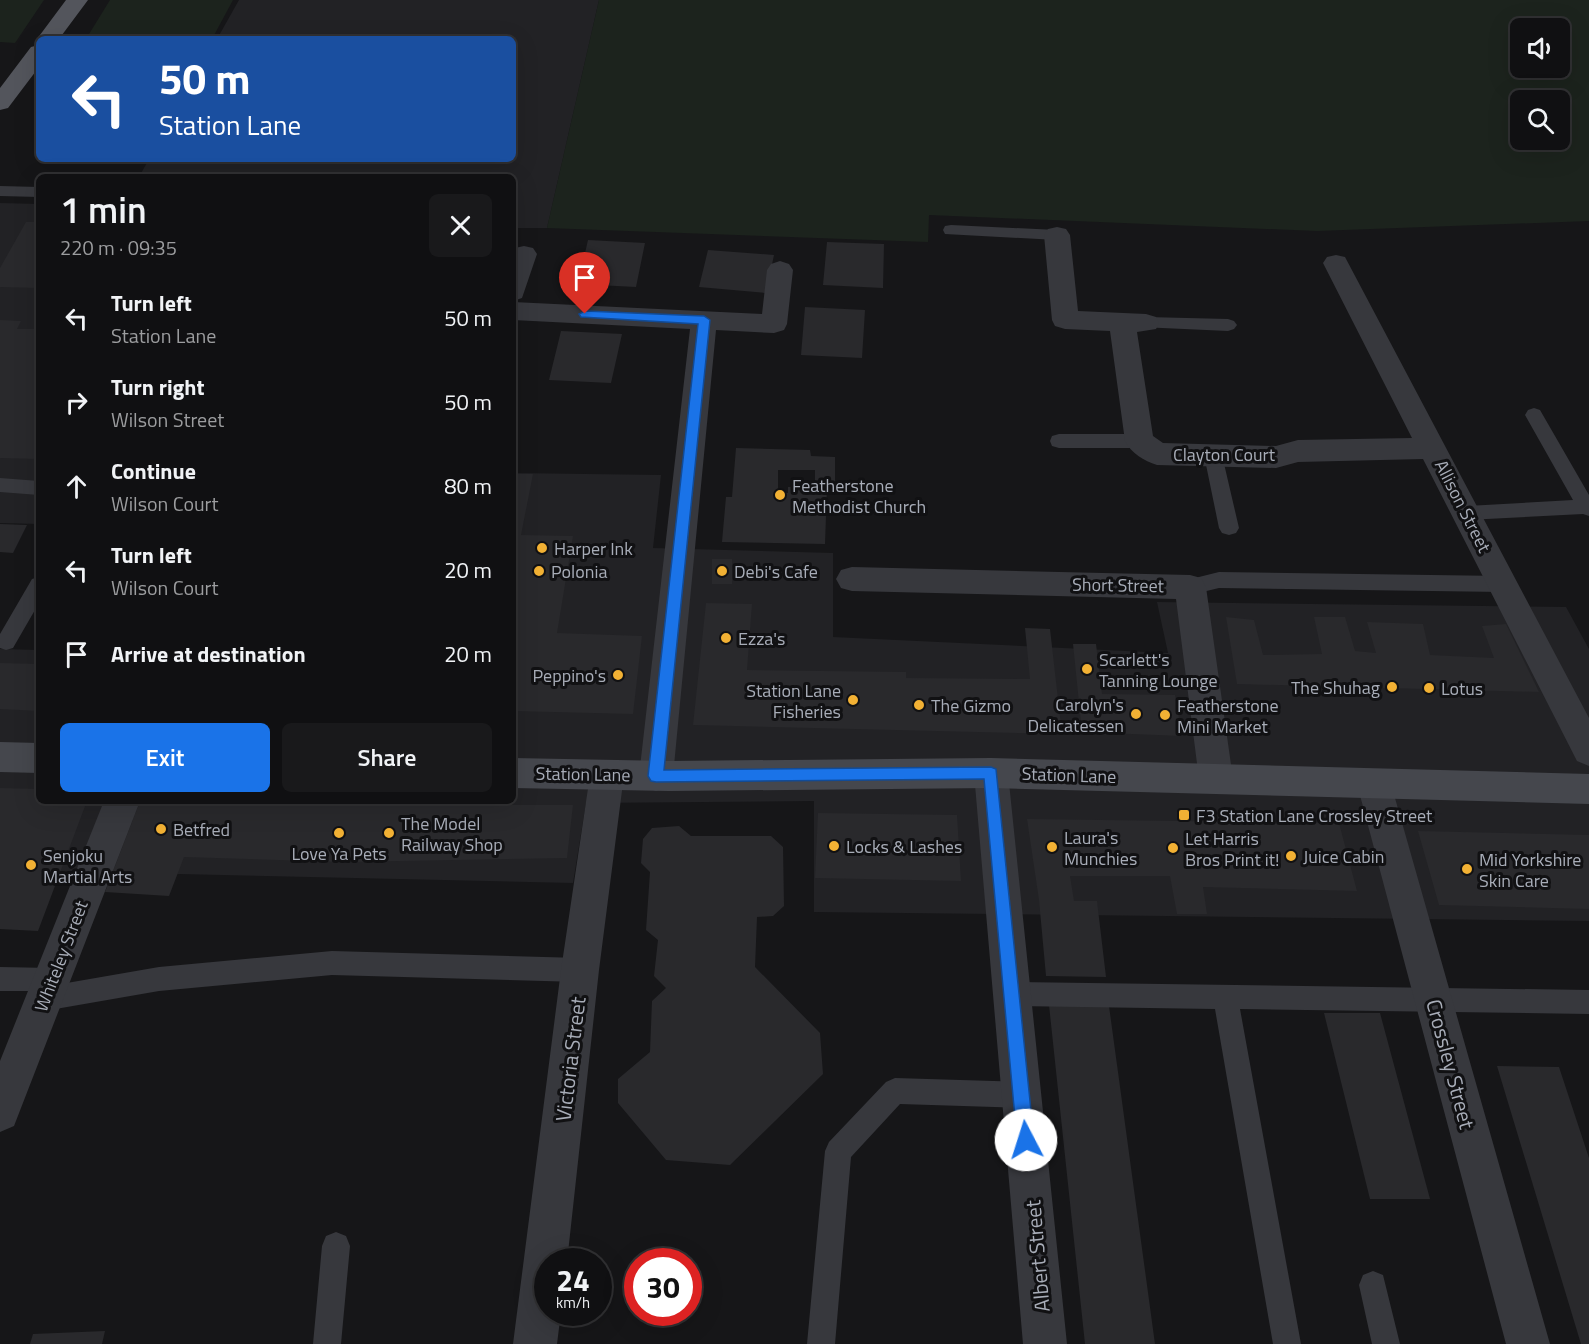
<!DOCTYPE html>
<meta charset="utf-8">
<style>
body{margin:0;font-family:"Titillium Web",sans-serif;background:#19191b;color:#f1f3f6;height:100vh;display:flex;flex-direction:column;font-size:22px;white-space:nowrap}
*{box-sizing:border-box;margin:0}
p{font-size:20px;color:#9c9d9f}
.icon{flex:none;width:33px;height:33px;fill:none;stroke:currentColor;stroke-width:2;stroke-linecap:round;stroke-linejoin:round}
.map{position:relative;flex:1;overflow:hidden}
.sheet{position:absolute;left:36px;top:174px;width:480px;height:630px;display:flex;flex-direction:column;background:#101012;border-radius:9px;box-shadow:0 6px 24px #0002,0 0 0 2px #303032}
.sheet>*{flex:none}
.top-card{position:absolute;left:36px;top:36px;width:480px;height:126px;border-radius:9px;box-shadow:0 6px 24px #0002,0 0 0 2px #303032;background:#1a4fa0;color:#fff;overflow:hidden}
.tools{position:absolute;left:1510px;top:18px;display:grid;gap:12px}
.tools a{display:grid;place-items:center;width:60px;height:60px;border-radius:9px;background:#101012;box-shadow:0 6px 24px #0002,0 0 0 2px #303032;font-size:30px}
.speed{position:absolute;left:534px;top:1248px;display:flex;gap:12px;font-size:30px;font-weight:700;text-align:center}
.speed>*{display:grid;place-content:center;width:78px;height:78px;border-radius:50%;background:#101012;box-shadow:0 6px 24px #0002,0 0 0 2px #303032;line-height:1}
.speed small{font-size:15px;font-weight:400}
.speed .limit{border:9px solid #d22;background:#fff;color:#111}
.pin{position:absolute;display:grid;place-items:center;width:51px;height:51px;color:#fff;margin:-62px -26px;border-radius:50% 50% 50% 0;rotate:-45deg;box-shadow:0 0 6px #0007}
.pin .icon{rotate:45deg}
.me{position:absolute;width:66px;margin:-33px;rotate:355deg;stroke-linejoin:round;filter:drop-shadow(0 0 4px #0008)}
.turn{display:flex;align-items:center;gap:21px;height:126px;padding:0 24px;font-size:27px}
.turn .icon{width:78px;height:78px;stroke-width:2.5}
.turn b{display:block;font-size:42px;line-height:51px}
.round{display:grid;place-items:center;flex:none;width:63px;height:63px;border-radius:9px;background:#19191b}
.summary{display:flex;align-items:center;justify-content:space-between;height:102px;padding:0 24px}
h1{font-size:36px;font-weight:600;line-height:45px}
.action{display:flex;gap:12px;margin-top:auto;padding:12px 24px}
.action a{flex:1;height:69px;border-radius:9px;background:#1a73e8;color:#fff;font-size:24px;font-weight:600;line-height:69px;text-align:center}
.action a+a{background:#19191b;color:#f1f3f6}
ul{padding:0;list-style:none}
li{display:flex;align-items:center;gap:18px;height:84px;padding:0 24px}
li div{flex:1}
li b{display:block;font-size:22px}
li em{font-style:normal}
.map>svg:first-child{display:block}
</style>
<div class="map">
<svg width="1589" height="1344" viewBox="0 0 1589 1344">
<rect width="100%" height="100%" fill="#161618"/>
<path fill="#222225" d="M239,0H599L547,228H513V177H139L149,159H513V39H217Z
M0,203L39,204V524L0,523Z
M513,473L661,475L653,548L833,553V637L1168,653L1157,602L1566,607L1589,649V921L814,912V801L586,803L573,883L0,870V649L39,650V801H513Z"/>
<path fill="#1c231d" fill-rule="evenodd" d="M0,0H44L15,43L0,42Z
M110,0H233L212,39H86Z
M599,0H1589V221L1317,231L929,215L928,242L547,228ZM1521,28H1560V68H1521ZM1521,100H1560V140H1521Z"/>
<path fill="#29292c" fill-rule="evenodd" d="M26,222H39V288L0,287V268Z
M588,240L645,243L636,287L578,284Z
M827,242L884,244L883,288L823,285Z
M708,250L774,255L766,293L699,287Z
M805,307L865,310L862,358L801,355Z
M0,320L21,321L17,329H39V459L0,458Z
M561,331L622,334L611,383L549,380Z
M736,448L810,450L811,456L835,457V487H827L825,544L722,542L726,497H732ZM778,470H815V487H788V493L778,492Z
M513,474H533L521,535L573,536L557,633L642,636L633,714L513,711Z
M0,524L27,525L13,553L0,552Z
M712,559H732V584H712Z
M706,603L752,604L747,670L906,672V678L1030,679L1025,628L1050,629L1062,734L693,725Z
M1226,617L1254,620L1263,655L1322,654L1314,617H1345L1355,651L1376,653L1367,622L1423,624L1430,655L1494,658L1482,626L1506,624L1539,692L1237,684Z
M1073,644H1096L1102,694L1175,695L1182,736L1082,732Z
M0,663L39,664V711L0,709Z
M0,788L39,789V801H87L38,931L0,929Z
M140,801H269L409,805H573L567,858L345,862L184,857L169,896L105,892Z
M818,813L957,815L961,881L815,878Z
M1027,819L1339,823L1357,891L1203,887L1207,914H1177L1170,876H1070L1074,901H1097L1106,977L1046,976L1039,900Z
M679,826L691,836H771L783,847L784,906L773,916L757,917L755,967L820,1033L823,1074L730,1165L666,1160L618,1103V1079L650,1052L652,1001L666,988L654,976L658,940L646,930L650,872L641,863L643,839L652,828Z
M1418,831L1589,835V909L1439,905Z
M1049,1005L1109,1006L1155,1344H1085Z
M1324,1013H1380L1430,1199H1370Z
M1497,1066L1559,1067L1589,1158V1344H1581Z
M105,1331L102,1344H30L33,1334Z"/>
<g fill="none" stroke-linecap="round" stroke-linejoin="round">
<path fill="#37383d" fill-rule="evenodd" d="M0,186L39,187V197L0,196Z
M951,225L1057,230L1063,231L1065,235L1063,239L1057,240L945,234L943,230L945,226Z
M1146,317L1228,319L1234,321L1237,325L1234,329L1228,331L1140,327L1137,323L1140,319Z
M1534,408L1540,410L1589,495V516L1583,514L1467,520L1460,518L1457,513L1460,508L1467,506L1573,500L1525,415L1528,410Z
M1059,434H1139L1146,436L1148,441L1146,446L1139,448H1059L1052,446L1050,441L1052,436Z
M1213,448L1220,450L1222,455L1239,528L1236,533L1229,535L1222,533L1219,528L1204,455L1206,450Z
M0,478L39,481V495L0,492Z
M1219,572L1503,576L1510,578L1513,584L1510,590L1503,592L1219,588L1190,595L1183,593L1180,587L1183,581Z
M39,577V603L13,648L6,650L0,648V634L32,579Z
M332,951L580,958L589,962L592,970L589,978L580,982L332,975L159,991L44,1011L35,1007L32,999L35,991H0V967L51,968L60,972L63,980L61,984L159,967Z
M1012,982L1589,990V1014L1240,1009L1301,1344H1273L1215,1009L1012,1006L1003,1002L1000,994L1003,986Z
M895,1078L1022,1082L1031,1086L1035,1095L1031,1104L1022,1108L900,1104L851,1157L835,1344H807L825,1151L829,1142L886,1082Z
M336,1232L346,1236L350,1246L341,1344H313L322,1246L326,1236Z
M1373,1271L1383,1275L1400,1344H1372L1359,1285L1363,1275Z"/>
<path fill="#37383d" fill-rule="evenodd" d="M1057,227L1066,229L1070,235L1078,311L1146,314L1156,317L1159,323L1156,329L1137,332L1153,436L1163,443L1276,446L1298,440L1412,438L1323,263L1327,257L1336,255L1345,257L1589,718V766L1577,761L1423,459L1298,462L1276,468L1157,465C1144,461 1131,453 1125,441L1110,331L1065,329L1055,326L1052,320L1044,235L1048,229Z
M524,246L533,248L537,254L522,298L513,301V251L515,248Z
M780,261L789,264L793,270L787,324L784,330L774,333L716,330L673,776L668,787L656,791L644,787L639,776L690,329L513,320V302L762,314L767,270L771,264Z
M852,567L1190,575L1201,578L1206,587L1233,779L1228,790L1216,794L1204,790L1199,779L1176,599L852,591L841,588L836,579L841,570Z
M991,758L1003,762L1008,773L1067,1344H1023L974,773L979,762Z
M607,760L619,764L624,775L599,970L567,1262H548V1312H561L557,1344H513L561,970L590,775L595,764Z
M1374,769L1386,773L1391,784L1550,1344H1506L1357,784L1362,773Z
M104,801H140L14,1126L0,1132V1061Z"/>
<path fill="#45474d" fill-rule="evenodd" d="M0,742L39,743V773L0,772Z
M513,758L669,761L991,758L1589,774V804L991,788L669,791L513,788Z"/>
<path fill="#53555c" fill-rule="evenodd" d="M66,0H88L59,39H39V42L37,39Z
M39,45V67L8,108L0,110V88L31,47Z"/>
</g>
<path fill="#1a73e8" stroke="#114b97" stroke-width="1.5" d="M585,311L704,316L710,320L664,770L991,767L996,769L1034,1140L1032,1146L1026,1149L1020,1146L1017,1140L984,779L656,782L651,781L648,776L698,324L581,317L579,314Z"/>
<g fill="#f2b134" stroke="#111113" stroke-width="2">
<circle cx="780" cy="495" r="6"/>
<circle cx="542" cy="548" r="6"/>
<circle cx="539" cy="571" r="6"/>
<circle cx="722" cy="571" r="6"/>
<circle cx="726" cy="638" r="6"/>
<circle cx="1087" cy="669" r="6"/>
<circle cx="618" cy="675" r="6"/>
<circle cx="1392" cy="687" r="6"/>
<circle cx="1429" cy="688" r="6"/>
<circle cx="853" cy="700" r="6"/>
<circle cx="919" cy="705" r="6"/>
<circle cx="1136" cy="714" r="6"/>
<circle cx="1165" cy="715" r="6"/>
<rect x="1178" y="809" width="12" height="12" rx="3"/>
<circle cx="161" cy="829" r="6"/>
<circle cx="339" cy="833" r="6"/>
<circle cx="389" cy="833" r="6"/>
<circle cx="834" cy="846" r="6"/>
<circle cx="1052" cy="847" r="6"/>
<circle cx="1173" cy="848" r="6"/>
<circle cx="1291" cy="856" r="6"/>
<circle cx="31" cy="865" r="6"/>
<circle cx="1467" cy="869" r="6"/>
</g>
<g text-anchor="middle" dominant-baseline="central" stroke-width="6" stroke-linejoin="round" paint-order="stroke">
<g font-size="18" fill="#a8adb8" stroke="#111113">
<text x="1224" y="454">Clayton Court</text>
<text transform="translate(1463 506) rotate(63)">Allison Street</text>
<text transform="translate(1118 585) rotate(1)">Short Street</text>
<text transform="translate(583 774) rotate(1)">Station Lane</text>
<text transform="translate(1069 775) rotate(2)">Station Lane</text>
<text transform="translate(61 956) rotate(-69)">Whiteley Street</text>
</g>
<g font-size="18" fill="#a8adb8" stroke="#111113" text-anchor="start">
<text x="792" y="485">Featherstone<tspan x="792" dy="21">Methodist Church</tspan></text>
<text x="554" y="548">Harper Ink</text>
<text x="551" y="571">Polonia</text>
<text x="734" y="571">Debi's Cafe</text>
<text x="738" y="638">Ezza's</text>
<text x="1099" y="659">Scarlett's<tspan x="1099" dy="21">Tanning Lounge</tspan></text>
<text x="606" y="675" text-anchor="end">Peppino's</text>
<text x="1380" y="687" text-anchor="end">The Shuhag</text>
<text x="1441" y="688">Lotus</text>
<text x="841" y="690" text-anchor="end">Station Lane<tspan x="841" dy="21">Fisheries</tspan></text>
<text x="1124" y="704" text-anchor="end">Carolyn's<tspan x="1124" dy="21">Delicatessen</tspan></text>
<text x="931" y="705">The Gizmo</text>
<text x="1177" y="705">Featherstone<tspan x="1177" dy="21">Mini Market</tspan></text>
<text x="1196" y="815">F3 Station Lane Crossley Street</text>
<text x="401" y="823">The Model<tspan x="401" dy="21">Railway Shop</tspan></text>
<text x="173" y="829">Betfred</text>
<text x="1064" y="837">Laura's<tspan x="1064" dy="21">Munchies</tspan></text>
<text x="1185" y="838">Let Harris<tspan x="1185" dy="21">Bros Print it!</tspan></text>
<text x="846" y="846">Locks &amp; Lashes</text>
<text x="339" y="853" text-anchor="middle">Love Ya Pets</text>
<text x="43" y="855">Senjoku<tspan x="43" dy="21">Martial Arts</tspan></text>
<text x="1303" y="856">Juice Cabin</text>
<text x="1479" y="859">Mid Yorkshire<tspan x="1479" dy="21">Skin Care</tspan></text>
</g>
<g font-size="21" fill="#a8adb8" stroke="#111113">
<text transform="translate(570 1059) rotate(-83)">Victoria Street</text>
<text transform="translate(1451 1064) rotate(75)">Crossley Street</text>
<text transform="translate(1037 1256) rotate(-95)">Albert Street</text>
</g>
</g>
</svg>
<div class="tools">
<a><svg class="icon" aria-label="sound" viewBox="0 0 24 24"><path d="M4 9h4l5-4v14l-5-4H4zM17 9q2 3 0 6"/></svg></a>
<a><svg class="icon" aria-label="search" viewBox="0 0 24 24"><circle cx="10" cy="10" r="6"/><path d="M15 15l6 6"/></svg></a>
</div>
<div class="speed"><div>24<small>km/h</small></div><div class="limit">30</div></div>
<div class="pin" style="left:585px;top:314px;background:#d93025"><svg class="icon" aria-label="arrive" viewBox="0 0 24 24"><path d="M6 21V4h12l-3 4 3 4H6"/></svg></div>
<svg class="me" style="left:1026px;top:1140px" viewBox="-20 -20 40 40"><circle r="19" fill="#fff"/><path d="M0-13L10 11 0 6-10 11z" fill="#1a73e8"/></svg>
<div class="top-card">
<div class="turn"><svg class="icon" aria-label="left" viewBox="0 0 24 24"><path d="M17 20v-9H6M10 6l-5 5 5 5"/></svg><div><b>50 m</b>Station Lane</div></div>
</div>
<section class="sheet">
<div class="summary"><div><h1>1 min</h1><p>220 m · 09:35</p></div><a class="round"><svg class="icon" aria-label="close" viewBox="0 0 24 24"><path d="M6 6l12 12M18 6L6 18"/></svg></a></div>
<ul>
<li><svg class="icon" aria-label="left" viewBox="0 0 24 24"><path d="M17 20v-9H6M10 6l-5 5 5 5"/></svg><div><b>Turn left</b><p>Station Lane</p></div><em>50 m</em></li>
<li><svg class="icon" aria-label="right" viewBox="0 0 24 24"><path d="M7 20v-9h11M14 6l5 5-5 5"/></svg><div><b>Turn right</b><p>Wilson Street</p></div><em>50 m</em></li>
<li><svg class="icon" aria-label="ahead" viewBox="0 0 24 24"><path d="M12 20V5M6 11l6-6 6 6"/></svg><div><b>Continue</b><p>Wilson Court</p></div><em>80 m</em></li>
<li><svg class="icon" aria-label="left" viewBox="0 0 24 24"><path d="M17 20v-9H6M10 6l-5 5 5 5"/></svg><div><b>Turn left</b><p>Wilson Court</p></div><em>20 m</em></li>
<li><svg class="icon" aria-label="arrive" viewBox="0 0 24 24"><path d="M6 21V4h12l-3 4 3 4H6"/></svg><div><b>Arrive at destination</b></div><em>20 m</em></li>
</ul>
<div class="action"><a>Exit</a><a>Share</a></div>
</section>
</div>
